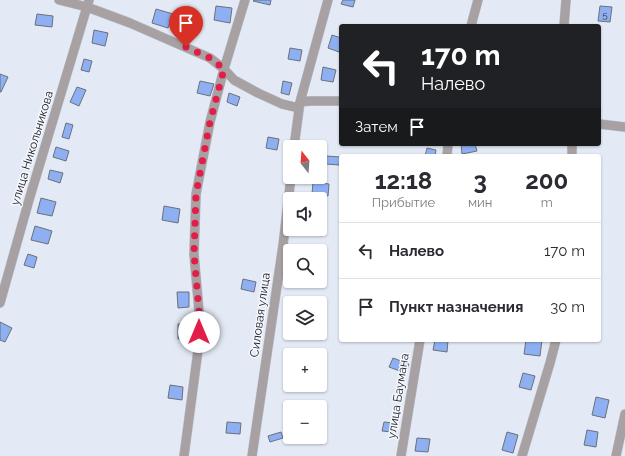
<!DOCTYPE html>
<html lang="ru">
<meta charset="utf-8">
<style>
body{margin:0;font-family:Raleway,sans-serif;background:#f2f2f3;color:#2b2b33;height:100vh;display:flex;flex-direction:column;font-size:15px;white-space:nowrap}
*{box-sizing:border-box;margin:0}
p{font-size:13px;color:#7c7c81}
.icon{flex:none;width:22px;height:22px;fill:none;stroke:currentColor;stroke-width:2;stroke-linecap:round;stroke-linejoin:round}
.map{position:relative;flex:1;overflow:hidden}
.drawer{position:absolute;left:339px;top:154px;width:262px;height:188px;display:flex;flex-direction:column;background:#fff;border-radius:4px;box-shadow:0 1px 3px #0004}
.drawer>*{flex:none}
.guide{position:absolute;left:339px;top:24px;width:262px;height:122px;border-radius:4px;box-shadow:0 1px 3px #0004;background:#202124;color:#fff;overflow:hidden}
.needle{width:26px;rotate:343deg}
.controls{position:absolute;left:283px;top:140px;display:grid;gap:8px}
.controls a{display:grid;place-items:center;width:44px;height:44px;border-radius:4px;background:#fff;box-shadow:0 1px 3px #0004;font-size:20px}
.pin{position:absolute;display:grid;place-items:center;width:34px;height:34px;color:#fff;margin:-41px -17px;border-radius:50% 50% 50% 0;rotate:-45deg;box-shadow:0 0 4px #0007}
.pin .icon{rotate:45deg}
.me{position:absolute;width:44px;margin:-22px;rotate:0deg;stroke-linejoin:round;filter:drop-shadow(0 0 3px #0008)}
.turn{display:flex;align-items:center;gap:14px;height:84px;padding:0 16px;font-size:18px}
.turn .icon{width:52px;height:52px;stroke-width:2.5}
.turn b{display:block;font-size:28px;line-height:34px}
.then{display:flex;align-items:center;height:38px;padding:0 16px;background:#0003;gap:8px;font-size:15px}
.eta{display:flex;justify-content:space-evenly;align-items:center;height:68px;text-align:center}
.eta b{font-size:24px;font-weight:700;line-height:28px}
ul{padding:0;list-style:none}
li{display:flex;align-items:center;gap:12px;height:56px;padding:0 16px;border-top:1px solid #e1e1e2}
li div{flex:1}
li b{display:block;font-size:15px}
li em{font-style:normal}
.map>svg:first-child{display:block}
</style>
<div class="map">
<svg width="625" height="456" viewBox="0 0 625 456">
<rect width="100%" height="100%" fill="#e4eaf5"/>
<path fill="#8eb0f3" stroke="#6b707a" d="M254,0H271L270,5L253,1Z
M343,0H355L353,7L341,4Z
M216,6L232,8L230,23L214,20Z
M600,6L612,7L610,22L598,21Z
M156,9L173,14L168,28L152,23Z
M37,14L53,16L52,27L35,25Z
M94,30L108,33L105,46L92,43Z
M332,35L341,38V46L339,52L328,48Z
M290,48L302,50L300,61L288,59Z
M84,59L92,61L89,72L81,70Z
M323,67L336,70L333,82L321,80Z
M0,74L8,77L1,92H0Z
M200,81L214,84L210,96L197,93Z
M283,81L292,83L289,95L281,93Z
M77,87L86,90L79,106L70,102Z
M229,93L240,97L237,106L227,102Z
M66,123L73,125L69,139L62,137Z
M268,137L279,139L277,150L266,148Z
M461,144H475L477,151L462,154Z
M56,147L69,151L66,161L53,157Z
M427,148L436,150L435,156H425Z
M326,156L340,157L339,165L326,164Z
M50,170L63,173L60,183L48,179Z
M313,182L329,184L328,196L312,194Z
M41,198L56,202L52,216L37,213Z
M164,206L180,209L178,223L162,220Z
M35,226L52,231L48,244L31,240Z
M28,254L37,257L34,268L24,265Z
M243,279L256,282L254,292L241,289Z
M177,292H189V307L178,308Z
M0,322L12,328L5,342L0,340Z
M187,323V339H178V324Z
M291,333H308L307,338L291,334Z
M435,340H448L447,352L433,350Z
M526,340H542L540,356L524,354Z
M393,358L409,364L405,373L389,367Z
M523,373L535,376L531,390L519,387Z
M170,385L183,387L182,400L168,398Z
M596,397L609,400L605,418L592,415Z
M227,422L241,423L240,434L226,433Z
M384,422L393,423L392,432L382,431Z
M587,430L598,432L596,447L584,445Z
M281,432L283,438L270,442L268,436Z
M507,432L518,435L513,453L502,450Z
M417,438L430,439L428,452L415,451Z"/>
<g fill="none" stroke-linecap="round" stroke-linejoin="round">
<defs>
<path id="street" d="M59,0L87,7L130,23L210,58L224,69L234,80L258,93L282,104L299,108
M471,26L478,0
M564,26L566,0
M300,102L310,101H341
M599,124L625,127
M294,147L300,102L328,0
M447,156L448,144
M572,156V144
M0,303L29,200L89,0
M184,456L199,343V311L194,254L196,194L210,122L224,69L245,0
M252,456L283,245L291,177
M401,456L420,340
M522,456L550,363L556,340
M616,456L625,414"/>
</defs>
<use href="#street" stroke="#bfc4ce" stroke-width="10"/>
<use href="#street" stroke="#a8a1a3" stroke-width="9"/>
</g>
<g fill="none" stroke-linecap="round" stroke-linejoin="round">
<path stroke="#e11d48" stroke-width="7" stroke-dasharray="0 12.6" d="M186,47L210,58L224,69L210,122L196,194L194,254L199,311V332"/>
</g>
<g text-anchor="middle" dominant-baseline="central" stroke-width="3" stroke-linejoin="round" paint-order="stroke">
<g font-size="10" fill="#353f52">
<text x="605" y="14">5</text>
</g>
<g font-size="12" fill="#17191d" stroke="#f4f7fe">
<text transform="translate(32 148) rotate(-73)">улица Никольникова</text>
<text transform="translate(260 315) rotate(-82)">Силовая улица</text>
<text transform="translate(398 396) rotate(-81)">улица Баумана</text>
</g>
</g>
</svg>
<div class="controls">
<a><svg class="needle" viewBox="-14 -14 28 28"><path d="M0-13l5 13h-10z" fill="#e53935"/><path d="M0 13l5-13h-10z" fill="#7c7c81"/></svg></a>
<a><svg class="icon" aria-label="sound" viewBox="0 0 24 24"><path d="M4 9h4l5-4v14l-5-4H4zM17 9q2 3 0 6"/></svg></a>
<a><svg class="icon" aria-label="search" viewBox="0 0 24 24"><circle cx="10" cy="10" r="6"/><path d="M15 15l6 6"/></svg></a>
<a><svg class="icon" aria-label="layers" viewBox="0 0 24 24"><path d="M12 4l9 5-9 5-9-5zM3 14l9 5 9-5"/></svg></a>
<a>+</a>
<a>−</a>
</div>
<div class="pin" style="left:186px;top:47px;background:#d93025"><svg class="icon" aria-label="arrive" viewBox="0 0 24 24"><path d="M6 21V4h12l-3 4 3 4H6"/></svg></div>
<svg class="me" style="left:199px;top:332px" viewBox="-20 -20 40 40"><circle r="19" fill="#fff"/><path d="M0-13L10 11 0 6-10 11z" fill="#e11d48"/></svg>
<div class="guide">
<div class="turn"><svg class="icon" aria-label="left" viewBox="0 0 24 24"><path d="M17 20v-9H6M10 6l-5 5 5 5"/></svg><div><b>170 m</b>Налево</div></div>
<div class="then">Затем<svg class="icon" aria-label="arrive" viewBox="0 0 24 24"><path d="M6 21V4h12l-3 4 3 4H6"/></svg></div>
</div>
<section class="drawer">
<div class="eta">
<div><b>12:18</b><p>Прибытие</p></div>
<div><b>3</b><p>мин</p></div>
<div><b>200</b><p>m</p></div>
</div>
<ul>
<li><svg class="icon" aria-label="left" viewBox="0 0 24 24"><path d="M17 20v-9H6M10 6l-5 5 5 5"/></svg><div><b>Налево</b></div><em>170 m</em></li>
<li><svg class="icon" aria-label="arrive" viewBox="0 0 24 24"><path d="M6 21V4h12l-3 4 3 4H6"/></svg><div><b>Пункт назначения</b></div><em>30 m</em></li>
</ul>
</section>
</div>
